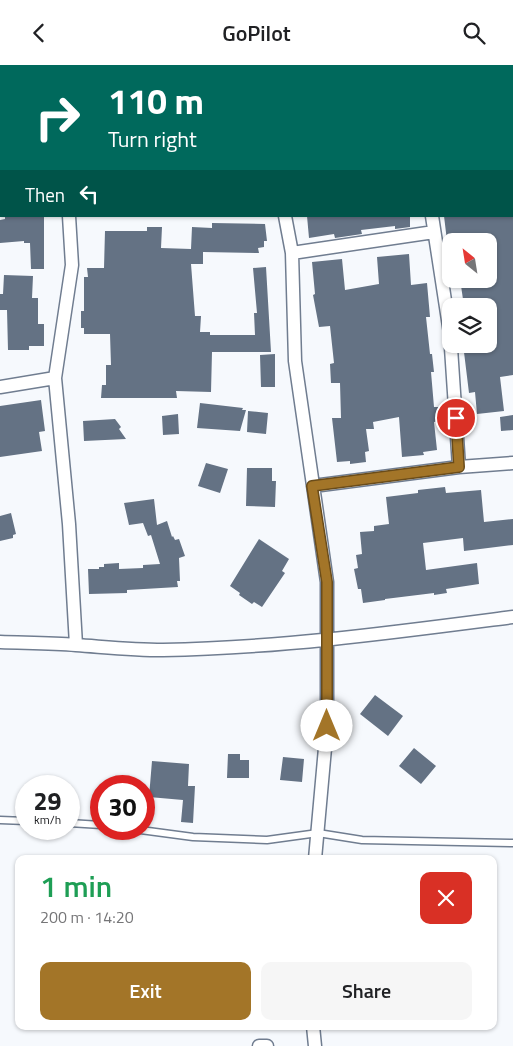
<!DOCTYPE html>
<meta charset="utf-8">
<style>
body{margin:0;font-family:"Titillium Web",sans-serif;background:#f6f6f6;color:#202124;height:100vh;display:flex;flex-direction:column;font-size:19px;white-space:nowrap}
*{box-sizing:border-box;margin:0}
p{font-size:16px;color:#757577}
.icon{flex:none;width:28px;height:28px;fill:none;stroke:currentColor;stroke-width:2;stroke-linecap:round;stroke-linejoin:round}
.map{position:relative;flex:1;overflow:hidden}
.side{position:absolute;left:15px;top:790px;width:482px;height:175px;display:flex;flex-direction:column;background:#fff;border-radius:10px;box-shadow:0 1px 4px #0004}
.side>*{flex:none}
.top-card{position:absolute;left:0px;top:0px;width:514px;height:152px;box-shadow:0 1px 4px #0004;background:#00695c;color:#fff;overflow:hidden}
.needle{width:32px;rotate:330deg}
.tools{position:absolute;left:442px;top:168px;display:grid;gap:10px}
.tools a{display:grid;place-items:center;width:55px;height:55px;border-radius:10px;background:#fff;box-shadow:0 1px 4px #0004;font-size:25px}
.speed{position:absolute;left:15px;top:710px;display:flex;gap:10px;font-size:25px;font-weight:700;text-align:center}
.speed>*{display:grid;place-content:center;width:65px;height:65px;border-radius:50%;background:#fff;box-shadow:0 1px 4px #0004;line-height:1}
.speed small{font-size:12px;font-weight:400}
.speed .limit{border:8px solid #d22;background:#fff;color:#111}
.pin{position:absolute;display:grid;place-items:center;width:42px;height:42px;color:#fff;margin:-21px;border:2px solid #fff;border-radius:50%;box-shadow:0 1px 5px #0007}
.me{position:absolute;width:55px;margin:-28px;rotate:0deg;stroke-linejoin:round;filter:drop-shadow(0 0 4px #0008)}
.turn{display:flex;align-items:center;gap:18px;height:105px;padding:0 25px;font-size:22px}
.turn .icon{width:65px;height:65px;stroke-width:2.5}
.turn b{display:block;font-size:35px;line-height:42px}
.then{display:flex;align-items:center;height:48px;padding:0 25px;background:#0003;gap:10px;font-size:19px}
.round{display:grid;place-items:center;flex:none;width:52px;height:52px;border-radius:10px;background:#f6f6f6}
.headline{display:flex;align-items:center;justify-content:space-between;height:85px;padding:0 25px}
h1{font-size:30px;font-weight:600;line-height:38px;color:#1e9e55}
.cta{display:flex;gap:10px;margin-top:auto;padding:10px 25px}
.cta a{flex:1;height:58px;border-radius:10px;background:#a37528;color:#fff;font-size:20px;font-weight:600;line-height:58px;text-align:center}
.cta a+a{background:#f6f6f6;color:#202124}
header{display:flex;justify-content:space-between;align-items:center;height:65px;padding:0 25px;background:#fff;font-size:22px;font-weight:600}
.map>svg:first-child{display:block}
</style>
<header><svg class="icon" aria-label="back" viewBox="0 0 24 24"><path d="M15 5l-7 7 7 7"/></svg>GoPilot<svg class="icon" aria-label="search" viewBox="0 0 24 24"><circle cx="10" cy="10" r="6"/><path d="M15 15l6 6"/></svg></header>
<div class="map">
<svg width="513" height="981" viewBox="0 0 513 981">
<rect width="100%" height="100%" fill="#f6f9fd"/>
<path fill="#647284" d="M5,151H44V204H31L30,178H24V176L0,178V155L5,154Z
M307,151H410V162L395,164V161L361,165L362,169L335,173L334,169L309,173Z
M444,151H513V310L500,312L504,346L477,349L475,327L469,328L463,279H489V241H464L460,214H489V176H447Z
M212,158L265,159L267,176H264V182L258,183L259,188L203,187V199H191L195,251H201L200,267H210V270H255L254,248H257L253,203L266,202L271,287H212L211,327L176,326L177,333H101L102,320H106V300H111L110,269H84V263H81V246H84V212H88L87,203H104L105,166H147V162H162L161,183L191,184L192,162L212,163Z
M409,189L411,220L427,218L430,252H426L430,289H432L434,307H431L434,342H439L440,356L434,357L437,385L423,387L424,390L402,392L399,352L373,357L374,364H366L369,386L365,387L366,397L350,399V396L337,397L332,353H341L340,318H331L330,299L334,298L330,261L319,262L313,230L315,229L312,197L342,194L345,225L379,219L377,192Z
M4,210L33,211L32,233H38V259H44V281H29V285H8L7,245H0V229H3Z
M275,289V322H261L260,290Z
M41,335L45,366L39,367L42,386L0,392V341Z
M200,338L243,343L242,345H246L240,366L197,363Z
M248,346L268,348L266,369L247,367Z
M178,349L179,369L163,370L162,351Z
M513,350V365L501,366L500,352Z
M115,354L121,362L119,364L126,374L84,376L83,356Z
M206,398L228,404L220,428L198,421Z
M247,403H272V416H276L275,442L246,441Z
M445,422L446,428L481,425L484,457L513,454V480L464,486L463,473L423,478L426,505L477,498L479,519L446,524L447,528L434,530V528L385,534V535L363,538L361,524H358L354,504L358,503L356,490L362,489L360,467L374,466V461L389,459L386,432L418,428V425Z
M154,434L157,460L167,456L172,472L173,471L175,475L179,474L185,491L179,493L180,516H177L178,522L127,525V528L89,529L88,504H99V502H104V499L119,498V504L143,503V500L160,499L151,470L148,471L143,458L129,460L124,438Z
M11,448L16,469L13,470V473L0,476V451Z
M259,474L289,494L282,506L285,508L262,542L254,537L252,539L239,530L240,528L230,521Z
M375,630L403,651L388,671L360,649Z
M414,683L436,701L421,719L399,701Z
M228,689H240V695H249V713H227Z
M283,692L304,694L302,717L280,715Z
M152,696L189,699L188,721H195L193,758L181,757L183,735L149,732Z"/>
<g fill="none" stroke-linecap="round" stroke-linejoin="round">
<defs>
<path id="lane" d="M0,755L26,756
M69,758L101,760
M133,764L193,772L267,775L318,768L362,775L513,778"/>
<path id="street" d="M279,0V1
M422,0V1
M70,1L71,0
M512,86H513
M69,151L72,200L55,313L69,459L76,580
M285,151L292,188L295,296L327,517V661L315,794
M432,151L450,268L459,402
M292,188L434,167
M0,322L55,313
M313,421L459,402L513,398
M0,577C25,578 51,578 76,580C105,582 133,585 163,585C280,583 397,567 513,552
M313,961L315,981
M259,981H267"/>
</defs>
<use href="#lane" stroke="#707d90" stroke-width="9"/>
<use href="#street" stroke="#707d90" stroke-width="15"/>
<use href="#lane" stroke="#fff" stroke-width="6"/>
<use href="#street" stroke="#fff" stroke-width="12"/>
</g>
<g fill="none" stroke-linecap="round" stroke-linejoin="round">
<defs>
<path id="route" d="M327,661V517L312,421L459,402L456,353"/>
</defs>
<use href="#route" stroke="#6a4c1a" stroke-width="12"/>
<use href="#route" stroke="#a37528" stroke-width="9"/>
</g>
</svg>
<div class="tools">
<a><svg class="needle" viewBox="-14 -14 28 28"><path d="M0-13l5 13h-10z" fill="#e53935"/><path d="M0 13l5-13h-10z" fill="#757577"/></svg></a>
<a><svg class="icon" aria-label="layers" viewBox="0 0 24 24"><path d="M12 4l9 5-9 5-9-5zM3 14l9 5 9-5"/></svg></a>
</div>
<div class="speed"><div>29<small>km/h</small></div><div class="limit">30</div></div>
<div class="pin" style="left:456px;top:353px;background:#d93025"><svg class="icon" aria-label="arrive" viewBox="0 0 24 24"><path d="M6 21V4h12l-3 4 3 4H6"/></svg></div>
<svg class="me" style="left:327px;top:661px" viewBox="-20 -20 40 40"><circle r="19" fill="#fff"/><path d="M0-13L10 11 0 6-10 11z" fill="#a37528"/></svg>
<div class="top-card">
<div class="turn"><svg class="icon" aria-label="right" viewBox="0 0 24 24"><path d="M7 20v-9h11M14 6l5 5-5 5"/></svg><div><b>110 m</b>Turn right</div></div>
<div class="then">Then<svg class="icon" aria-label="left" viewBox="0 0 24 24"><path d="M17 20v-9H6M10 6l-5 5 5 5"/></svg></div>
</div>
<section class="side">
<div class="headline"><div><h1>1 min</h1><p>200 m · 14:20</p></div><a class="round" style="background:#d93025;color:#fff"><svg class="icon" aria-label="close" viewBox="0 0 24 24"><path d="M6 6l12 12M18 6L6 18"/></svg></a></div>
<div class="cta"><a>Exit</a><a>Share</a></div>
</section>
</div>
